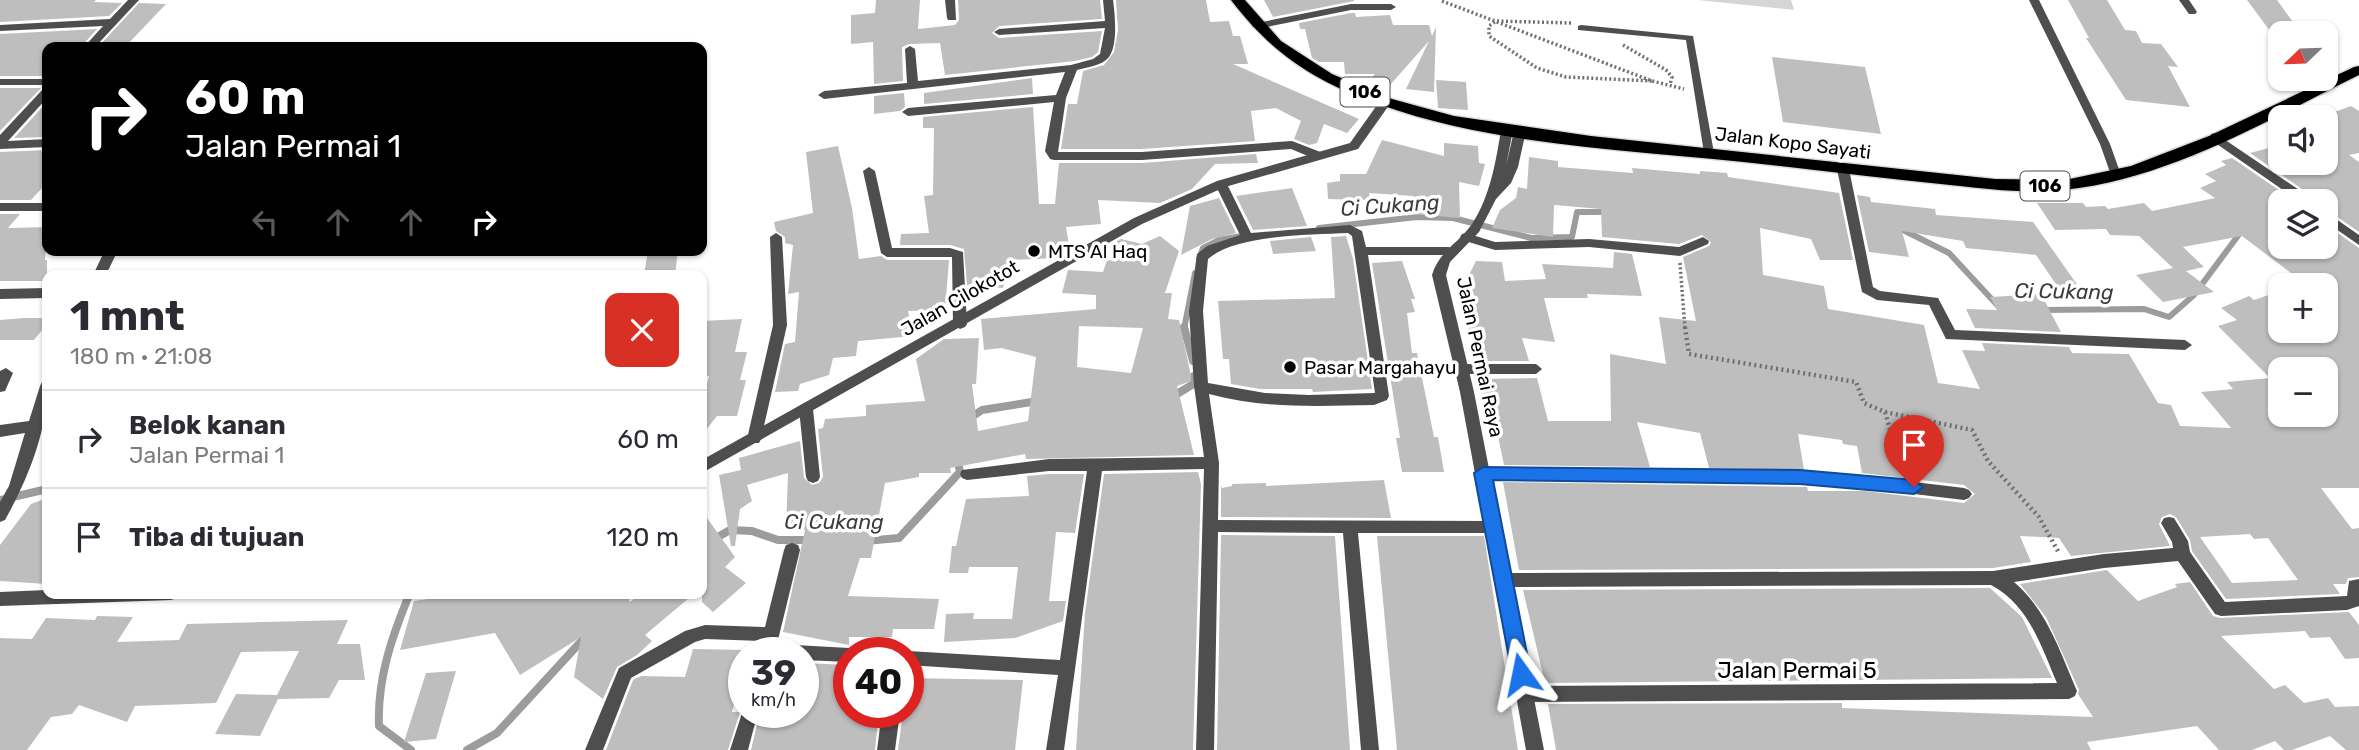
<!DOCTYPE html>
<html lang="id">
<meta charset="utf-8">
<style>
body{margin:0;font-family:Rubik,sans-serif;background:#f7f7f7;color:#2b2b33;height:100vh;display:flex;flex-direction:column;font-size:26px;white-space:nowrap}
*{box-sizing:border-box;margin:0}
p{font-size:23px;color:#7c7c81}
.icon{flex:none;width:38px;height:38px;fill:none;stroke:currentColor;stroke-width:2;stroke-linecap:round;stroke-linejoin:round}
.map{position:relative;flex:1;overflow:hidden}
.panel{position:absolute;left:42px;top:270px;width:665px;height:329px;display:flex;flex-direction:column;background:#fff;border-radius:14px;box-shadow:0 2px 5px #0004}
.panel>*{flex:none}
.banner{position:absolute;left:42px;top:42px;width:665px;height:214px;border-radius:14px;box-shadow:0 2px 5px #0004;background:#000;color:#fff;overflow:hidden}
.needle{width:46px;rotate:247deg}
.fabs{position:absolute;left:2268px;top:21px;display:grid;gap:14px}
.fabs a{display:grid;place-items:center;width:70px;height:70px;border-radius:14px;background:#fff;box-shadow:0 2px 5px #0004;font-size:35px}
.speed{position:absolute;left:728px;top:637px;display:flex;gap:14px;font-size:35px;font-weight:700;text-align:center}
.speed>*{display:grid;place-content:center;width:91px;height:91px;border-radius:50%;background:#fff;box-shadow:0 2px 5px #0004;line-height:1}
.speed small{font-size:18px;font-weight:400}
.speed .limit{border:10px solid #d22;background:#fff;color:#111}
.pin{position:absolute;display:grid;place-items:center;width:60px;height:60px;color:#fff;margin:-72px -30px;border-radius:50% 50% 50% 0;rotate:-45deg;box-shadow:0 0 7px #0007}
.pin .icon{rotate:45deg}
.me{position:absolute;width:77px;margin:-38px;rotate:348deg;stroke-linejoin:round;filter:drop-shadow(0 0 5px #0008)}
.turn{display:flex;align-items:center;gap:24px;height:147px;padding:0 28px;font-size:32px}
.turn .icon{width:91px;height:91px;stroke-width:2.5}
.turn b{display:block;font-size:49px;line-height:60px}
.lanes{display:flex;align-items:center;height:66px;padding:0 28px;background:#0003;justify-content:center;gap:35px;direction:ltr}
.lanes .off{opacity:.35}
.round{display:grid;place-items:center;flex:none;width:74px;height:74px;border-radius:14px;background:#f7f7f7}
.overview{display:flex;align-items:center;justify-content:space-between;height:119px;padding:0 28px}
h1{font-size:42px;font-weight:700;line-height:52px}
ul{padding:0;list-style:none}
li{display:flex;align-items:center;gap:21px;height:98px;padding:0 28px;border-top:2px solid #e1e1e2}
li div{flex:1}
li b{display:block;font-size:26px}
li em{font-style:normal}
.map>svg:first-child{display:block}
</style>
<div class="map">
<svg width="2359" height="750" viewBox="0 0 2359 750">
<rect width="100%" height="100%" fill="#fff"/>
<path fill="#d5d5d5" d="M1698,0H1791L1794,10Z"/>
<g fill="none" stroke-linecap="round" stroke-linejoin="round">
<path stroke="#9c9c9c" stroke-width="6" d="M1319,228L1417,217L1453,218L1531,238L1572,237L1577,212H1608
M1901,229L1949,253L1999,307
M1199,259L1203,248L1219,240L1241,236
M2042,310L2144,309L2169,317L2194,295L2240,233
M1184,329L1195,273"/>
<path stroke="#9c9c9c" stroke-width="8" d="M1184,327L1193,361
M1172,397L1195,383L1194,376
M970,418L982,410L1038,401
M0,500L47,489
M865,541L899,538L960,472L957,458
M702,546L730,530L752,531L778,540H811
M410,593C392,636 377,679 379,726L411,750
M620,602L631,593
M467,750L497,733L587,635"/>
</g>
<path fill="#bebebe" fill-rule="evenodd" d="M0,0H96L94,2L122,3L109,16L0,22Z
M876,0H920L918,29L955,25L959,20L958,0H1100L1102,19L999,26L992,33L999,38L1102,31L1098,52L1092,57L1075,61L945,75L940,43L909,44L902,47L903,81L874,84L873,42L851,44V15L875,13Z
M1116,0H1206L1210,22L1229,21L1233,36H1240L1248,64H1233L1359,119L1347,133L1324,124L1317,143L1309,145L1294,139L1301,121L1276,108L1251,111L1255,141L1142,149H1061L1068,104H1077L1083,71L1104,65L1114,52L1118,30Z
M1264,0H1354V1L1273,17Z
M2068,0H2107L2125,30L2136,31L2142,43L2161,44L2178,67L2168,66L2190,107L2126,100L2086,38H2089Z
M2247,0H2277L2301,33L2270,31Z
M139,3L166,4L125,47H98Z
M1351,13H1355L1356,17L1390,15L1393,25H1429L1432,36L1436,27L1434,92L1406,89L1429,41L1390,85L1369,81L1375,74H1345L1344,62H1319L1312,58L1305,29H1300L1299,23Z
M97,29L81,47H47V76H0V34Z
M1772,57L1865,67L1881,134L1783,122Z
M1032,78L1033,94L924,104V93Z
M1436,80L1466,82L1468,110L1438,108Z
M0,88H41L0,131Z
M904,93L905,107L900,111L874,114V96Z
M47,102V137L14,138Z
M2351,106L2359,111V153L2349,155L2359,162V232L2326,209V201H2316L2312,196L2250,153L2280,145V163H2326V115Z
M1033,107L1039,204H1055L1059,163H1142L1256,154L1258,163L1215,164L1192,189L1160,203L1098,200L1101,224L1066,227L1070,251L1058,258L1011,260L1003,288L967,285L964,249L950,245H900L901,234L929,233L924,196L933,195L934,128H923V117Z
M1382,140L1444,156V143L1478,146L1479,163L1485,164L1479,186L1459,182L1460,218L1413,214V196L1369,193L1370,200L1328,199L1327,183L1340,181V174H1366Z
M838,146L852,208L859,259L881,256L887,260H949L945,310L908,311L913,336L858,341L856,356L833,358L829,375L800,384L798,391L775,392L785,344L795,342L799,292L788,294L793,245L785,243V237L776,231L774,222L813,213L806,152Z
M47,150V188H42L31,200H0V152Z
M1529,157L1558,161V167L1633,173L1632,168L1700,174V171L1727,173L1728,177L1839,193L1853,260H1820L1811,239L1760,228L1763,275L1824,286L1828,309L1924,325L1938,383L1980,389L1962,350L1985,351L1982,343L2069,347L2072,353L2129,354L2158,403L2171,405L2180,426L2231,428L2201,392L2233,389L2227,382L2270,378L2218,326L2237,320L2221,308L2249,296L2254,300L2280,291V331H2326V285H2307L2242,236L2183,247L2204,267L2186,271L2214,292L2163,302L2136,275L2173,268L2139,236L2110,235L2106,229L2055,230L2037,203H2083L2086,207L2105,206L2108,209L2144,203L2152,211L2215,198L2200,188L2216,181L2205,174L2226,165L2221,161L2232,158L2295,201H2280V252L2297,247H2326V225L2359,248V488H2321L2352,529L2359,528V577L2348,578L2346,584H2333L2340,594L2226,599L2192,551L2190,540L2176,517L2170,514L2162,517L2159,524L2170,546L2071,556L2059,538L2020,536L2031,562L1993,568L1519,570L1503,482L1807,487L1808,491H1865L1964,503L1975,494L1964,485L1862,473L1857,446L1843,444L1842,440L1798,434L1804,470L1709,468L1700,433L1637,422L1650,467L1504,465L1494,417H1487L1478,379L1537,378L1548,421H1611L1610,354L1666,364L1659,317L1696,321L1683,257L1709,246L1711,242L1702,235L1679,244L1602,237L1601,209L1554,205L1553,237L1492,228L1500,210L1516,198L1518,187L1527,189ZM2280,369H2326V415H2280ZM2250,534L2254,539L2268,538L2298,580L2232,583L2200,537Z
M1292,188L1307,226L1253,230L1236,196Z
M1857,195L1870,197L1871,202L1935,209L1936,215L2033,222L2081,290H2060L2036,255L1966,248L1963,241L1902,231L1909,257L1869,252Z
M1219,198L1236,233L1212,239L1181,255L1190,206Z
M0,214H20L8,228L47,227L45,260H47V281H0Z
M1160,236L1179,251L1165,293H1172L1168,319L1179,320L1191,376V381L1177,386L1194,455L1026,459L1025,454L950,468L951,473H919V477L885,483L871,558H860L848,596L939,599L934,629H893L892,637H849V645L783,632L805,530L786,531L788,473L747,485L752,501L740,509L735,546H731L719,475L741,470L739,458L800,441L804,478L812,485L819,483L823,477L818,429L823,428L825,419L866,416V405L925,401L916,359L944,339L979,338L976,384H972L978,431L1028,421L1036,357L1001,348L984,350L981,319L1096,309V295L1062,293L1068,270L1103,272L1107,260L1116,261L1117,241L1121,239L1142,244ZM1079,326L1143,328L1131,373L1077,367Z
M1346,236L1353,259L1372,389L1313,392L1312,389H1260L1231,384L1229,359H1223L1218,301L1335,298L1331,237Z
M1311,237L1316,251L1273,254L1270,241Z
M648,250H678L675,275H644Z
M1614,252L1632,254L1642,296L1587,294L1588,298H1544L1555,342L1522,338L1529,361H1483L1477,338H1471L1462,303H1466L1464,285L1476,261L1502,262L1505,281L1546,279L1542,264L1613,268Z
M1402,261L1415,299H1411L1415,312L1407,313L1412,353H1417L1434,437H1438L1444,472H1402L1396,438H1400L1372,263Z
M2041,294L2061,332L1975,328L1966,309L1997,310L1990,297Z
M24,318H47V324L34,340H0V320Z
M742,319L735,352H747L740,380H746L737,416H717L702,435V401L709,376H702V321Z
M1198,472L1201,484L1193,750H1076L1085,613L1104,474Z
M1049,474H1084L1075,533L1056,532L1049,601H1066L1063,621L1015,638L944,642L946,614L974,613L973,619H1012L1018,567H969L968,573H949L952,546H956L966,499L1029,496L1027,476Z
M1384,480L1391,518L1221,517V485L1222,488L1232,486V484L1266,483V486Z
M47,498V584L0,581V545L31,504Z
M702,511L735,557L725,567L746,583L713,612L702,602Z
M1221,535L1335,536L1350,750H1217Z
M1377,536H1484L1518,750H1397Z
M2107,570L2138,601L2177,587L2175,584L2190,582L2213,616L2220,618L2349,612L2359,625V658L2345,659L2330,637L2310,638L2305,631L2221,636L2274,689L2285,685L2304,703L2328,698L2335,707L2359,706V750H2346L2330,736L2292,750H2284L2275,741L2252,750H2219L2197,726L2087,742L2091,750H1556L1548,704L1842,703V708L2093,717L2078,694L2079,690L2046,617L2020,584Z
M1990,588L2022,617L2052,678L1545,683L1523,590Z
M470,593H625L630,602L641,593H695L645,635L652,641L637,655L617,667L603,699L574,677L581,637L520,675L495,633L400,650L414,601Z
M97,616L133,617L117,642L179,640L187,624L348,620L337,644H360L365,680H339L329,698L278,699L260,736L215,734L236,694L277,695L299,651L241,652L216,703L135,706L127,722L79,705L72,714L51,717L27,750H0V638L32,639L46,618L95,620Z
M693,649L748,650L744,653V667L732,712H740L728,750H606L633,680L641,676L685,677Z
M803,663L849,665V712H879L875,750H751L760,712H803Z
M456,671L436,739L404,742L426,673Z
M908,678L1023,680L1015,750H898L903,712H908Z"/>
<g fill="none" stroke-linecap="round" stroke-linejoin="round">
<defs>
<path id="primary" d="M1231,0H1245L1281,41L1332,74L1392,99L1454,116L1591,136L1995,179L2065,180L2131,166L2209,136L2354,67L2359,66V75C2266,121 2169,179 2064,190C2027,194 1987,189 1950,185C1891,179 1831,172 1771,165C1644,150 1502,148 1381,105C1316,82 1273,55 1231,0Z"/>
</defs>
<use href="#primary" stroke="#dbdbdb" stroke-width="3"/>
<path stroke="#707070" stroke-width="3.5" stroke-dasharray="2 2.5" stroke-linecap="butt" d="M1442,1L1652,81L1684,89
M1571,23L1496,21L1489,26V36L1537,68L1566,77L1652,81
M1623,45L1666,70L1672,77L1670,85
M1680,263L1685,329"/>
<path stroke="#707070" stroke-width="4.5" stroke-dasharray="2 3.5" stroke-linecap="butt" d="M1685,327L1689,354L1856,382L1864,403L1885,412L1891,433
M1885,412L1972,430L1988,461L2039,517L2059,553"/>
<path fill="#4e4e4e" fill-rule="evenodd" d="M2029,0H2039L2110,144L2121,175L2120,177H2112L2111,175L2100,144Z
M2179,0H2189L2197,12L2195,14H2189Z
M1581,25L1693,36L1714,153L1713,155L1709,156L1704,153L1686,40L1578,30V26Z
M1461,364H1536L1542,369L1536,374H1461L1455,369Z"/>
<path fill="#4e4e4e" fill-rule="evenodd" d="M128,0H139L95,47H84L103,26L0,31V25L110,19Z
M945,0H955L956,20H948L947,18Z
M1103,0H1113C1115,15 1118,45 1109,57C1102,66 1087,67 1077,70L1066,98L1058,152H1142L1292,141L1323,153L1325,156L1323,159H1315L1291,149L1142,160H1054L1050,159L1045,151L1054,102L908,116L902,112L908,108L1056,95L1065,72L824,99L818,95L824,91L907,83L905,49L910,46L915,49L918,81L1071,65L1093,59L1100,54L1105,28L999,35L994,32L999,29L1105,21Z
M1351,4H1391L1396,7L1391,10H1351L1257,29L1252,26L1257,23Z
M0,79H47V85H0Z
M47,88V98L8,141L47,139V147L0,149V135L43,89Z
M2215,133L2311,198L2313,201H2299L2211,140V134Z
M1843,165L1849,169L1873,287L1880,291L1938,298L1955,330L2185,340L2192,345L2185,350L1946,339L1929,305L1877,300L1862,292L1837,169Z
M869,167L875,171L892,248H950L963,252L967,324L965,327L960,329L953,324L952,257H887L881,253L863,171Z
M1221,180L1227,184L1251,233L1350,225L1362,231L1366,247H1449L1455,251L1449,255H1368L1389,396L1387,400L1374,405C1319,406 1263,409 1209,394L1219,463L1218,520L1493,521L1498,522L1501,527L1498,532L1493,533H1358L1379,750H1361L1343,533L1218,532L1214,750H1196L1204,469L1102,471L1064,750H1046L1058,675L908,665V653H902L908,651L1060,660L1087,471H1049L967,480L962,478L960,474L962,470L1049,459L1204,457L1194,386L1189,311L1197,254L1207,246L1240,235L1215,184ZM1348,233L1352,236L1375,393L1309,395L1265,393L1208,383L1203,311L1208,259C1236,234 1310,235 1348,233Z
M0,203H47V211H0Z
M2326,212L2359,235V245L2326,222Z
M776,233L782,237L787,325L761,439L759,443H749L747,439L773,325L770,237Z
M1466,233L1495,242L1589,239L1679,247L1703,237L1709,241L1708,244L1680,256L1589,247L1495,250L1462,240L1460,237L1462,234Z
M105,250H118L106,275H93Z
M47,288V298L0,299V289Z
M6,368L13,373L5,391L0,392V371Z
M47,381C49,428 28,479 5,520L0,522V502L9,486L25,433L0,437V425L29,421L40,386L42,382Z
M806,403L811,405L813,409L820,477L818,481L813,483L808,481L806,477L799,409L801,405Z
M1483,467L1839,473L1964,488L1969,490L1972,494L1969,498L1964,500L1839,485L1483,479L1478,477L1476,473L1478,469Z
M2169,517L2174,518L2188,541L2190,552L2225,602L2347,596L2349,581L2359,579V606L2347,610L2221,616L2215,614L2178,561L2104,568L2014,582C2047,610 2060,652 2077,691L2075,696L2069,699L1526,702L1520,699L1518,694L1520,689L1526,686L2057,683C2041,646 2029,605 1991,585L1502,587L1496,585L1494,580L1496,575L1502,573L1993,571L2104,554L2173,548L2172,542L2161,523L2164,518Z
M792,543L798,545L800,550L777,644L849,648L856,653H849V662L803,660V653H759L762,641L705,639L695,642L631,678L603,750H585L619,668L685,631L705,625L765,627L784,550L786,545Z
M744,707V712H758L748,750H730Z
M882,712H900L895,750H877Z"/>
<path fill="#4e4e4e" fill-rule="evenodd" d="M1386,97L1392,101L1358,149L1225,187L1142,224L702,473V460L1134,218L1217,181L1350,143L1382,98Z
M1507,126L1513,130L1506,166L1514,131L1520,127L1526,131L1518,167L1511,183L1496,199L1479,232L1450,262L1446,275L1474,392L1544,750H1526L1460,392L1432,275C1439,251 1459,243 1472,224C1490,197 1496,161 1501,130Z
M47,590V593H179L177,598L171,600L0,606V592Z"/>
<use href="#primary" fill="#000" fill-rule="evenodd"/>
</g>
<path fill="#1a73e8" stroke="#114b97" stroke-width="2" d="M1483,467L1800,470L1914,480L1923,487L1914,494L1800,484L1493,480L1531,674L1528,680L1521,682L1514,680L1512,674L1474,473Z"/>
<g fill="#000" stroke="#fff" stroke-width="2.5">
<circle cx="1034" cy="251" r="7"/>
<circle cx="1290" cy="367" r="7"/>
</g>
<g text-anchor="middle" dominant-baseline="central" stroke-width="7" stroke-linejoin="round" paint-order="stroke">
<g fill="#fff" stroke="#4c4c4c" stroke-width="2">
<rect x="1340.5" y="77.5" width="49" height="29" rx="5"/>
<rect x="2020.5" y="171.5" width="49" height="29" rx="5"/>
</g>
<g font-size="18" font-weight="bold" fill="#000">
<text x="1365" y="92">106</text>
<text x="2045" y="186">106</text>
</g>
<g font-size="19" fill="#000" stroke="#fff">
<text transform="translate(1793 143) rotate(7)">Jalan Kopo Sayati</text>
<text transform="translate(960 298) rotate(-30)">Jalan Cilokotot</text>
<text transform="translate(1480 357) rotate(78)">Jalan Permai Raya</text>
</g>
<g font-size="19" fill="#000" stroke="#fff" text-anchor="start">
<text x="1048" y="251">MTS Al Haq</text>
<text x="1304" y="367">Pasar Margahayu</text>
</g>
<g font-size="21" font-style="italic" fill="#3d3d3d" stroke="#fff">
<text transform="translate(1390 205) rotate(-4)">Ci Cukang</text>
<text transform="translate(2064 291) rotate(1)">Ci Cukang</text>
<text x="834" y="521">Ci Cukang</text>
</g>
<g font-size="23" fill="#000" stroke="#fff">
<text x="1797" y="670">Jalan Permai 5</text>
</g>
</g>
</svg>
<div class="fabs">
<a><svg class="needle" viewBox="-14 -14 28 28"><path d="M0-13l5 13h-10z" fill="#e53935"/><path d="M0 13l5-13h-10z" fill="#7c7c81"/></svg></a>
<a><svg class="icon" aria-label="sound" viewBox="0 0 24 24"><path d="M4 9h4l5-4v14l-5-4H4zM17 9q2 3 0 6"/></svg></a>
<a><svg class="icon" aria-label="layers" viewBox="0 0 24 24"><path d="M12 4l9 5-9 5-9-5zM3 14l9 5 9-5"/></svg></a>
<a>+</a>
<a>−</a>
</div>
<div class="speed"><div>39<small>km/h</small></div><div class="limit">40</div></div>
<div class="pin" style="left:1914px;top:487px;background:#d93025"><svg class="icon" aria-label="arrive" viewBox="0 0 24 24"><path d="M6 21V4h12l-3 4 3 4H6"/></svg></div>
<svg class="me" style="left:1521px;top:674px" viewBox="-20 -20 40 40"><path d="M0-17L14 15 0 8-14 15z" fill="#1a73e8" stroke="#fff" stroke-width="4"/></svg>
<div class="banner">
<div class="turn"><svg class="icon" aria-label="right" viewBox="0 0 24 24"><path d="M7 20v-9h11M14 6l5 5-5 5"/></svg><div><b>60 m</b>Jalan Permai 1</div></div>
<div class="lanes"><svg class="icon off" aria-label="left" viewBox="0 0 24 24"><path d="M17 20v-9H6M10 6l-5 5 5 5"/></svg><svg class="icon off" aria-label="ahead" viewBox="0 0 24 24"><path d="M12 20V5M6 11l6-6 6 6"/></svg><svg class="icon off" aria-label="ahead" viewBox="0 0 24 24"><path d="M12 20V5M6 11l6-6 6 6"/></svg><svg class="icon" aria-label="right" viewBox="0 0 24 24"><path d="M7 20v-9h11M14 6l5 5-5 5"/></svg></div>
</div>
<section class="panel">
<div class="overview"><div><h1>1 mnt</h1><p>180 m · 21:08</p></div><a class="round" style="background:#d93025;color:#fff"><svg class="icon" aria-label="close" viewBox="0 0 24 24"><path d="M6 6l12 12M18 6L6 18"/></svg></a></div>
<ul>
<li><svg class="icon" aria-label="right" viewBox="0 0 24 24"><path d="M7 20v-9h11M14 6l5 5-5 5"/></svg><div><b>Belok kanan</b><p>Jalan Permai 1</p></div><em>60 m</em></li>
<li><svg class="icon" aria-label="arrive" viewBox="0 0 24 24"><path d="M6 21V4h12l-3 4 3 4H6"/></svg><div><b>Tiba di tujuan</b></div><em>120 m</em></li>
</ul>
</section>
</div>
